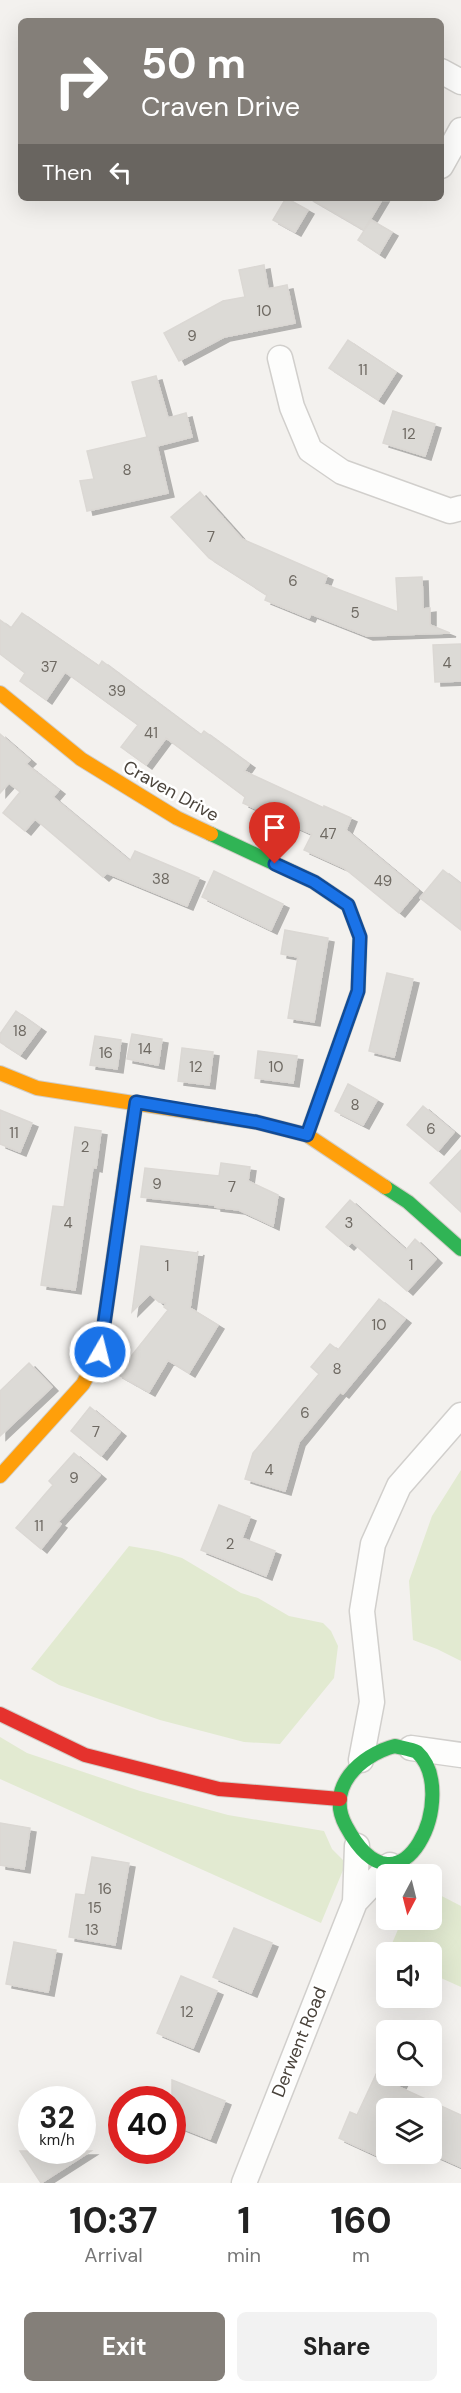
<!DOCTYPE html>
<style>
body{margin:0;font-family:"DM Sans",sans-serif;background:#f2f2f2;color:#222;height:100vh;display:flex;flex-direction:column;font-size:22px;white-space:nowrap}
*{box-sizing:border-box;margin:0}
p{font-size:20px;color:#767676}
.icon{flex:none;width:33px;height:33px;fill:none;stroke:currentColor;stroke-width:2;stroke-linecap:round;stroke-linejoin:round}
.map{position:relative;height:2183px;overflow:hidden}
.details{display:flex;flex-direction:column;background:#fff;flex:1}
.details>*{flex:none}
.top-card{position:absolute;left:18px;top:18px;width:426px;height:183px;border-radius:9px;box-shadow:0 6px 24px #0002;background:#847f79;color:#fff;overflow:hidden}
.needle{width:39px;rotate:187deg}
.controls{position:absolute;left:376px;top:1864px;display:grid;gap:12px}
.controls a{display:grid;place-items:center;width:66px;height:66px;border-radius:9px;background:#fff;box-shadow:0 6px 24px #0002;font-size:30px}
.speed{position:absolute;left:18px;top:2086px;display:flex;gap:12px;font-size:30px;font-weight:700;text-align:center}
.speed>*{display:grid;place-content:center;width:78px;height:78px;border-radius:50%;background:#fff;box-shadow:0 6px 24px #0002;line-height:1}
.speed small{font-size:15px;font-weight:400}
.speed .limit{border:9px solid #d22;background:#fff;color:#111}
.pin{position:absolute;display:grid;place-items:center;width:51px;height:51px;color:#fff;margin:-62px -26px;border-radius:50% 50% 50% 0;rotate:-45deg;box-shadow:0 0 6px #0007}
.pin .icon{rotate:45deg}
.me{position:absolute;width:66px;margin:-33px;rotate:8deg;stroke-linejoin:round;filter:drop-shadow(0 0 4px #0008)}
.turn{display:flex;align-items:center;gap:21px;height:126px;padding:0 24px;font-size:27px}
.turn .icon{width:78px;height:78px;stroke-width:2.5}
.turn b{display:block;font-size:42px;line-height:51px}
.then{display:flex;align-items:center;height:57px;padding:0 24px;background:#0003;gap:12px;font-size:22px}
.eta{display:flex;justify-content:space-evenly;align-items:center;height:102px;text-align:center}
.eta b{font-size:36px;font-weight:700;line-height:42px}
.primary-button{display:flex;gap:12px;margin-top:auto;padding:12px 24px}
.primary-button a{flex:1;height:69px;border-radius:9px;background:#847f79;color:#fff;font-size:24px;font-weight:700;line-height:69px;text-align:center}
.primary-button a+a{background:#f2f2f2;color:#222}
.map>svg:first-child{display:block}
</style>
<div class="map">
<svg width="461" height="2183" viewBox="0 0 461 2183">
<defs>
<filter id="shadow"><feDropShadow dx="6" dy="4" stdDeviation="0" flood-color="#0004"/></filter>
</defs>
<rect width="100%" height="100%" fill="#f3f1ee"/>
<path fill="#e2ead1" d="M461,1470V1661L437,1649L413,1640L409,1581L432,1516Z
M129,1546L158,1551L182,1558L241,1593L258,1598L289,1616L323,1623L331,1631L338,1646L334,1678L280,1744L244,1742L160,1720L59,1685L31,1669Z
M0,1737L27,1753L140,1791L228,1815L324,1831L332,1849L346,1863L321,1923L0,1779Z
M432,1891L461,1906V1987L432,1974V1953H388L402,1920H432Z"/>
<path fill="#dcdad6" stroke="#dbd8d4" stroke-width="1.5" filter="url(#shadow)" d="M286,198L308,210L295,232L273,220Z
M309,198H383L364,230Z
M371,220L392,232L379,254L358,240Z
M264,265L268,289L287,285L295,323L224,337L179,361L164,333L223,301L245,297L239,270Z
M348,340L396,372L378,400L329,368Z
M156,376L168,418L186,413L192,437L157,446L168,493L87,511L80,481L94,479L87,451L147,437L132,382Z
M393,411L435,424L425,456L383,443Z
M200,492L242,539L327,576L324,584L398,612L396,578L422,577L423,609L430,608V625L450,633L367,636L311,614L309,618L265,600L267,595L209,558L171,517Z
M22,613L99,666L102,661L201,735L204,731L249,764L244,771L324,808V806L351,818L346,830L418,890L399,913L344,868L304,850L312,834L243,803L245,797L166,738L146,765L121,747L138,725L65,672L46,700L20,681L25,673L0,654V620L11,628Z
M461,644V681L435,682L433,645Z
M0,734L30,760L26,764L59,790L53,797L130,861L135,851L199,878L187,906L107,873L103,877L35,819L25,831L3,813L20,792L9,783L0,793Z
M443,870L461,884V930L420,898Z
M214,871L283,904L271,930L202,897Z
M285,930L328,938L314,1022L288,1018L298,957L281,954Z
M387,973L413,979L394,1057L369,1051Z
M16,1011L40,1028L20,1055L0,1042V1034Z
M132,1034L162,1039L158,1065L127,1059Z
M95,1036L121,1040L117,1069L90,1065Z
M182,1048L213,1052L209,1085L178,1081Z
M258,1051L297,1056L293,1083L255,1078Z
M348,1084L377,1100L363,1125L335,1111Z
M423,1106L454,1132L438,1151L407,1125Z
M0,1110L32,1123L20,1152L0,1144Z
M75,1127L101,1131L96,1168L93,1167L75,1290L41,1285L53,1206L64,1207Z
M461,1150V1212L430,1183Z
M221,1163L250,1167L248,1181L278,1195L273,1226L239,1210L215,1207V1205L141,1197L145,1168L219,1176Z
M350,1200L406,1250L415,1239L436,1259L407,1291L352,1242L348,1246L326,1227Z
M141,1246L197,1253L198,1251L190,1308L218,1325L189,1373L168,1360L149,1392L117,1374L168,1310L164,1307L166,1303L159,1302L150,1294L132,1312Z
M379,1299L405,1319L343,1394L340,1392L299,1442L285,1491L245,1479L253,1453L319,1374L311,1367L330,1344L338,1350Z
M29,1363L52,1387L0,1436V1391Z
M90,1407L120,1432L101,1456L71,1431Z
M74,1453L100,1475L58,1522L61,1524L41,1549L16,1528L53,1485L49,1481Z
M219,1505L250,1517L242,1538L275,1551L266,1576L201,1550Z
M0,1823L30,1828L24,1869L0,1865Z
M92,1857L129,1863L115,1945L69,1937L76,1894L85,1895Z
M234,1928L272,1943L251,1993L213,1977Z
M14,1942L56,1950L48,1992L6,1984Z
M181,1976L217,1991L193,2048L157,2033Z
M379,2068L387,2072V2076L403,2079L399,2087L461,2115V2167L432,2154V2109H387V2135L378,2156L339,2138L350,2112L357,2115Z
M172,2080L225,2101L210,2139L172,2124Z
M20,2151H91L41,2183Z"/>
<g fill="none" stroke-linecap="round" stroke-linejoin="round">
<defs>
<path id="street" d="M441,71L461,82
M441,166L461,130
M280,358L292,407L310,450L342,472L450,511L461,508
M411,1748L461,1755
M361,1760L372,1702L362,1611L373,1544L399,1486L461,1415
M355,1902L357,1846
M244,2183L355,1902L390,1865"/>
<path id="fast" d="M211,834L314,882L348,905L360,937L358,991L307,1135
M125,1177L136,1102
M385,1187L408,1202L461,1249
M395,1746C402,1748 411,1749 417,1752C461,1792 402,1930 346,1826C325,1788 360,1755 395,1746Z"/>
<path id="slow" d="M0,693L81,759L177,818L211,834
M0,1073L37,1088L256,1122L307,1135L385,1187
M0,1476L83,1384L100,1352L125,1177"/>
<path id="jam" d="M0,1714L85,1755L219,1789L340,1799"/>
</defs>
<use href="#street" stroke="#d1cfcc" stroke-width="27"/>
<use href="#fast" stroke="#d1cdc6" stroke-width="16"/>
<use href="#slow" stroke="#d1cdc6" stroke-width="16"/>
<use href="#jam" stroke="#d1cdc6" stroke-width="16"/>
<use href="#street" stroke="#fdfdfc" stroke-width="24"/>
<use href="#fast" stroke="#30b455" stroke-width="14"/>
<use href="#slow" stroke="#ff9f0a" stroke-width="14"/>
<use href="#jam" stroke="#e5322d" stroke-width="14"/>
</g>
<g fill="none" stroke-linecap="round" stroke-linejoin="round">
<defs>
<path id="route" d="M100,1352L136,1102L256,1122L307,1135L358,991L360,937L348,905L314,882L275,864"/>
</defs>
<use href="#route" stroke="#114b97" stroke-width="15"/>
<use href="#route" stroke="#1a73e8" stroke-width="10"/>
</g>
<g text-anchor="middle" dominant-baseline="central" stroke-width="5" stroke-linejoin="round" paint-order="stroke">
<g font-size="15" fill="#6e6962">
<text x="264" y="311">10</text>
<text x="192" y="336">9</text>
<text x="363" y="370">11</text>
<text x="409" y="434">12</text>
<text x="127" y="470">8</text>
<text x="211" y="537">7</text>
<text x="293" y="581">6</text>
<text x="355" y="613">5</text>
<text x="447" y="663">4</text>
<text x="49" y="667">37</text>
<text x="117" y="691">39</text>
<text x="151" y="733">41</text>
<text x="328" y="834">47</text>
<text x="161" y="879">38</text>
<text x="383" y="881">49</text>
<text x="20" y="1031">18</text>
<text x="145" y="1049">14</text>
<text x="106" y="1053">16</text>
<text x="196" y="1067">12</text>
<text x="276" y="1067">10</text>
<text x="355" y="1105">8</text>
<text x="431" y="1129">6</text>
<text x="14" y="1133">11</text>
<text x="85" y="1147">2</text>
<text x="157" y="1184">9</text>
<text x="232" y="1187">7</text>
<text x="68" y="1223">4</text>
<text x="349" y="1223">3</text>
<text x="411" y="1265">1</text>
<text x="167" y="1266">1</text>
<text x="379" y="1325">10</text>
<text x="337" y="1369">8</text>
<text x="305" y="1413">6</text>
<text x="96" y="1432">7</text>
<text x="269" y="1470">4</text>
<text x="74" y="1478">9</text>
<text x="39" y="1526">11</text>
<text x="230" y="1544">2</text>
<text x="105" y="1889">16</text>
<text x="95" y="1908">15</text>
<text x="92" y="1930">13</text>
<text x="187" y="2012">12</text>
</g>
<g font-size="18" fill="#49423a" stroke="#fff">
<text transform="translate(171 791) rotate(29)">Craven Drive</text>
<text transform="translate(299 2042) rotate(-68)">Derwent Road</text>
</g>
</g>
</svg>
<div class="controls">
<a><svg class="needle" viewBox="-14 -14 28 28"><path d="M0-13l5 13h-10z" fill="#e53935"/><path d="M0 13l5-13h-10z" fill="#767676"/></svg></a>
<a><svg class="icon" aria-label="sound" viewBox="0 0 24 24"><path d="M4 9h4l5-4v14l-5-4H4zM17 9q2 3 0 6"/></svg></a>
<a><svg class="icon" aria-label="search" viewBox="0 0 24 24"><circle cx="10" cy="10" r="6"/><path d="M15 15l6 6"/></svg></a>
<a><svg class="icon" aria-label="layers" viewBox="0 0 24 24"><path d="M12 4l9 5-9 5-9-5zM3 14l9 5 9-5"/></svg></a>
</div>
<div class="speed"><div>32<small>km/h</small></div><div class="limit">40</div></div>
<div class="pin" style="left:275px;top:864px;background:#d93025"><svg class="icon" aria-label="arrive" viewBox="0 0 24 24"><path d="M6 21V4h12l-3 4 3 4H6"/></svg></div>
<svg class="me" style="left:100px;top:1352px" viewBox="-20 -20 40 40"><circle r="17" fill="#1a73e8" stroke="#fff" stroke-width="3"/><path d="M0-11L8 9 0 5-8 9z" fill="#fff"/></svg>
<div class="top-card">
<div class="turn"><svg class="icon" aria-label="right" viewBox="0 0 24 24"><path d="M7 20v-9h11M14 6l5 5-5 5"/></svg><div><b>50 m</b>Craven Drive</div></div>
<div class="then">Then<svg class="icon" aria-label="left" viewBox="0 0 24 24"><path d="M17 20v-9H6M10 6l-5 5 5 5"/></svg></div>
</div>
</div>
<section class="details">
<div class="eta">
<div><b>10:37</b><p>Arrival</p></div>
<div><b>1</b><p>min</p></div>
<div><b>160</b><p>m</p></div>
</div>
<div class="primary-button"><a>Exit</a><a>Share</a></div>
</section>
